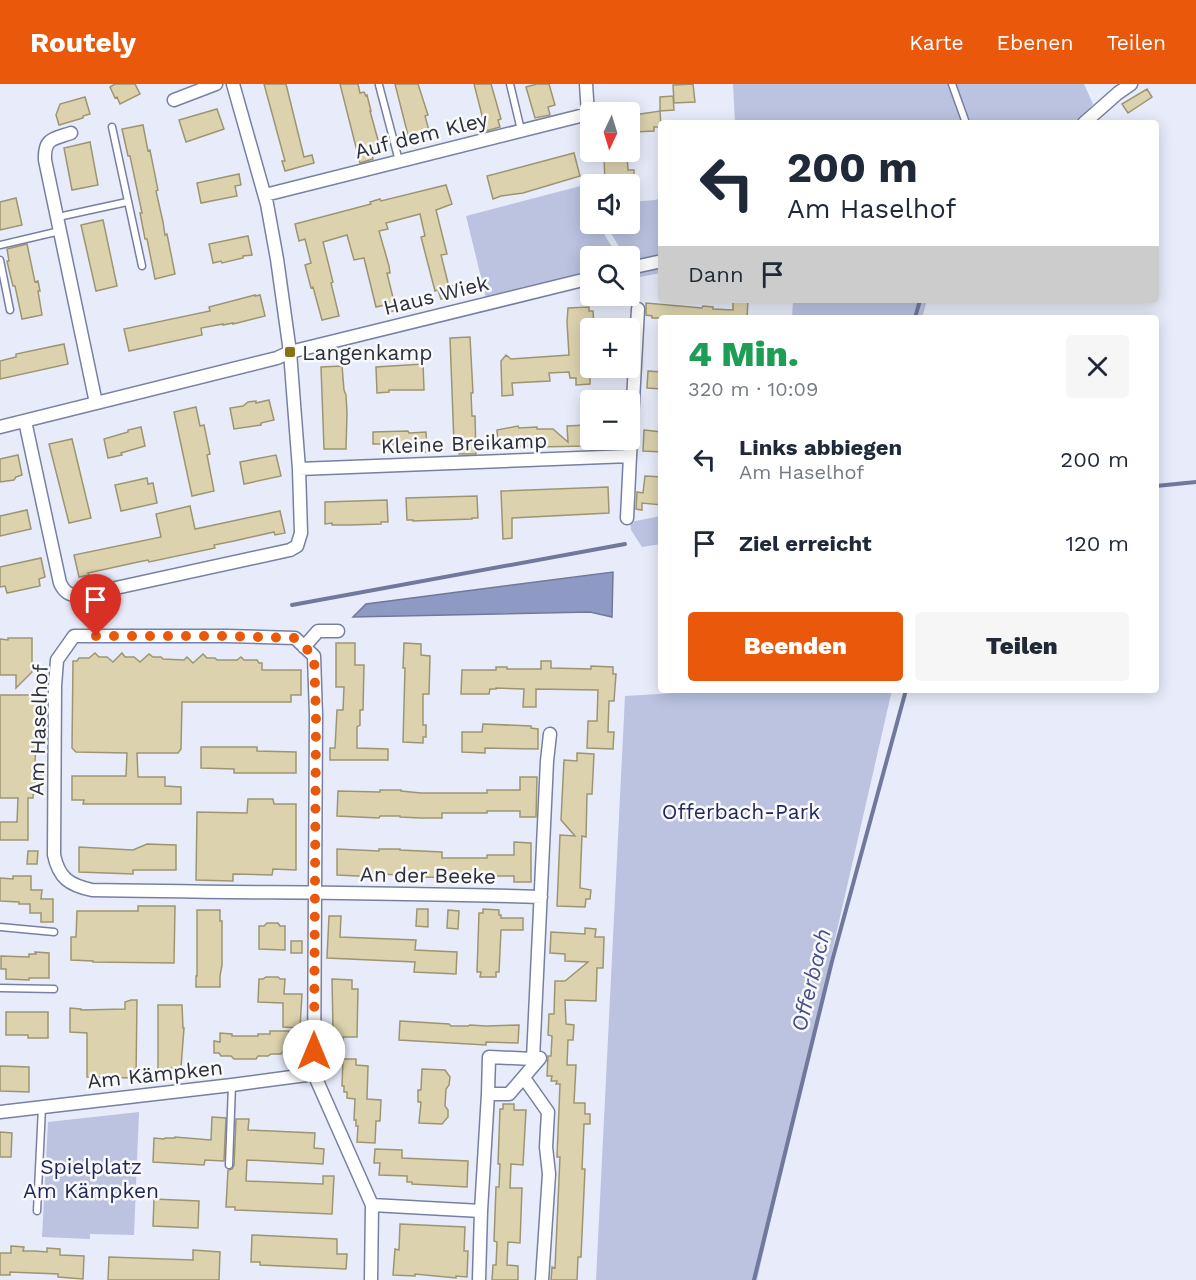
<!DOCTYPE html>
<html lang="de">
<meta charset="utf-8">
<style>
body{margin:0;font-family:"Work Sans",sans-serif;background:#f6f6f7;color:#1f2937;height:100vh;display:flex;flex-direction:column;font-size:22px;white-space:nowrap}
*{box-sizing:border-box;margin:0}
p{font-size:20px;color:#747a83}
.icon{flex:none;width:33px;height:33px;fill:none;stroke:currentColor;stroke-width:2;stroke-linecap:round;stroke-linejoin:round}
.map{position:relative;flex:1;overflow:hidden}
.panel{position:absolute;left:658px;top:231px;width:501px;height:378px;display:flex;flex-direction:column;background:#fff;border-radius:6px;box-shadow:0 3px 15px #0003}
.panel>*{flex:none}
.hud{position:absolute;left:658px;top:36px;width:501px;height:183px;border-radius:6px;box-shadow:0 3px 15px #0003;background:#fff;color:#1f2937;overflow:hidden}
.needle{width:39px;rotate:184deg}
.fabs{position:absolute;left:580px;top:18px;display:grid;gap:12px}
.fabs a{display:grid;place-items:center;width:60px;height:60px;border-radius:6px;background:#fff;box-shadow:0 3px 15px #0003;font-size:30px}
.pin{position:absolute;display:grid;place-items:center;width:51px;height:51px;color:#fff;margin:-62px -26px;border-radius:50% 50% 50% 0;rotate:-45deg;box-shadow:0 0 6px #0007}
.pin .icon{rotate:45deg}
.me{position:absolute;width:66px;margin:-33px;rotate:0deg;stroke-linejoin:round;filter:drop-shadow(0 0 4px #0008)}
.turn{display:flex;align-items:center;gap:21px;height:126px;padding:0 30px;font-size:27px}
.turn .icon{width:78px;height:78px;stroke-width:2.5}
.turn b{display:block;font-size:42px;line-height:51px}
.then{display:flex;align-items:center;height:57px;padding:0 30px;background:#0003;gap:12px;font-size:22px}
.round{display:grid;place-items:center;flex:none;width:63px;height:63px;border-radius:6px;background:#f6f6f7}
.headline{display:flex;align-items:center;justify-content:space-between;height:102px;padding:0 30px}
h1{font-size:36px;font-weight:800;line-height:45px;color:#1e9e55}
.cta{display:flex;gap:12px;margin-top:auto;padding:12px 30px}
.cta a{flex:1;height:69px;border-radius:6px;background:#ea580c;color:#fff;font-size:24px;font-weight:800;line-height:69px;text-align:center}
.cta a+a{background:#f6f6f7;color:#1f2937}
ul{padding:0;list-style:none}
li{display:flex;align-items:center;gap:18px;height:84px;padding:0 30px}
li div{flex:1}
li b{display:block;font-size:22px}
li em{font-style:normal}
header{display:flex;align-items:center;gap:36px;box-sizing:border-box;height:84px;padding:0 30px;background:#ea580c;color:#fff}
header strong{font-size:28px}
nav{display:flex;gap:33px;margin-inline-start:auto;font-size:21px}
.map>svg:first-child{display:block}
</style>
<header>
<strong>Routely</strong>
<nav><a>Karte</a><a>Ebenen</a><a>Teilen</a></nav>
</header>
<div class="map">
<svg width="1196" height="1196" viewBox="0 0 1196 1196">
<rect width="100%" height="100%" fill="#e8ecfa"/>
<path fill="#bbc3e1" d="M733,0H1084L1093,20L1079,39H735Z
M588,100L591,116V140H599L607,155L618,172H591V188L486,214L466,132Z
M661,114V189L634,194L630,183V172H625L605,140H630V118L655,116Z
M793,216H927L922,234H792Z
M661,432V460L642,463L631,446L630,438Z
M724,606H892L757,1196H596L625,612Z
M139,1028L134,1151L90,1150V1155L42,1153L48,1038Z"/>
<path fill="#8e99c4" stroke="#70799b" stroke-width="1.5" d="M613,488L612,533L590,528L353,533L366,520Z"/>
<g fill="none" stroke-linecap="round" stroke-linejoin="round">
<path stroke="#70799b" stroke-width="4" d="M915,234L920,216
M1156,402L1196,398
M660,454H662
M292,521L625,460
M754,1196L832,877L906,606"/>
</g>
<path fill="#dcd3ae" stroke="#9d9572" stroke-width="1.5" d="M115,0H135L140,10L120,20L117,13L115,14L110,3Z
M264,0H286L304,73L312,71L314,79L285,87L282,77H285Z
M340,0H358L360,9L364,8L366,12L367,11L371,27H370L381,67L372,69L373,75L360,79Z
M395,0H418L428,31L425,32L431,54L410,59Z
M474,0H491L501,35L498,36L500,43L486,47Z
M537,0H549L555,21L548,23L550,31L535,34L526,3Z
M693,0L695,18L674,19L673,1Z
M1147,5L1152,13L1128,29L1122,20Z
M673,12L674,26L660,27V13Z
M85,13L90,30L83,32V34L59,41L56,31L60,20Z
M217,25L224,45L186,58L179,36Z
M660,27L661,43H654V47L635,48L634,31Z
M143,41L148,67L150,66L158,106L156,107L163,138L165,151L167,150L175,190L155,195L147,155H145L140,129H142L130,72H128L122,45Z
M90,58L98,101L72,106L64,64Z
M574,69L580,92L523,109L501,112L493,115L487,92Z
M627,72L628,86H634V98H628L629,100H605L604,73Z
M239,90L241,101L235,102L237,112L201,119L197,99Z
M446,101L452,120L436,126L447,170L441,171L449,203L455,201L457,211L441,215L438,206L435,207L421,153L425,152L420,130L386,139L388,145L379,147L389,182L390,189H387L396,226L387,229L385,221L376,223L364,174L354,176L347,151L323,158L333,198L331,199L339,232L322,236L313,203L311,204L305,181L311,179L305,155L299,157L295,140L371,120L370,118L380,115L381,117Z
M16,114L22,141L0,146V118Z
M103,136L117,202L96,207L81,141Z
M248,152L252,171L243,172V174L222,179L221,177L213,179L209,160Z
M27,160L35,198L38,197L40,207H38L42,231L22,235L15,202H13L9,186L7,177H9L7,165Z
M255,211V212L260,211L265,232L233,240V239L223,241V240L201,244L202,251L129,267L124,245L210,227L209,223Z
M733,216H748L747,234H652V232L646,231V219L702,224L703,222L713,223V225L733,226Z
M589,223V227H593L594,244L590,246L592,293H590V300L576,301V294H570L569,288L549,289L550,297L512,299L513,311L502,312L501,277L506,271L511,275L569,271L567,238L568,224Z
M470,253L473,309H471L472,332H475L476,370H459V367H457L456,360H454L450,254Z
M64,260L68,280L0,295V277L16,273V270Z
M423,280L424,306H389V308L377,309L376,283Z
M342,282L344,306L346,311L347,329L346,365H324L321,283Z
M648,287L662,288V305L647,304Z
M269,316L274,336L261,339V341L234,345L230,324L243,322L248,318L256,317V319Z
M196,323L200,342L204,341L210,370L207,371L214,407L192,412L174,328Z
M586,341L587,362L537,363V362L506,363V359H498L497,346L518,342L519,344L537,343V345H553L568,358L567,342Z
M141,343L145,362L121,369L122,371L108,374L104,355L128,348V346Z
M644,346L662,348V368L643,367Z
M408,347L409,349L426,348L427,368L405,369V360H373V348Z
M72,355L91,434L69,439L49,360Z
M18,371L22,391L16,393L14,396L0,398V375Z
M276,371L281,392L244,400L240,378Z
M645,392L662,393V421L642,419V426L636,425L637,408L643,409Z
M147,394L148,400L153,399L157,419L121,427L115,401Z
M608,403L609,429L512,434V454L503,455L501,407Z
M477,412L478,434H472V435L413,437V436H407L406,414Z
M387,416L388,438H381V440L350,441H332V439L325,440V418Z
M190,422L195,445L280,427L285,449L275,451L274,448L234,457L214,461L215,464L149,478L148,476L138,478L88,489L89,491L79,493L74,471L161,453L156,430Z
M27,426L31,445L0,452V432Z
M41,474L45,493L39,495L40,502L7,509L5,502L0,503V483Z
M8,554H32V588L16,604V591H0V555L8,556Z
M336,559H355V581H364L363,626H360V641L357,643V664L388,665V676H330V664H335L337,626H343L344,603H336Z
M404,559L421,560V571L430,572L429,610H423V641H426V653H423V659L403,658L405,584H403Z
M95,569L99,573H107L113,578L122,569L125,573H134L140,578L149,570L153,573H161L163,575L184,576L187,573L193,579L203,570L207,574H215L217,576H237L241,573L244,576H257L259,579H262V586H301V611H291V618H182L181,665L178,669H137L138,693H165V702L181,703V720H83L84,716H72V692H126L127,669L76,668L72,664L73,577H77L79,574H89Z
M541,577H551V584L591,585V582L613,583V590H616L614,617H609L608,648H614L613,665L587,664L588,637H597L598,606L536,605V623H523L524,605L496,604V605H490L489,610H461L462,586H496V583H507V585H541Z
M0,611H40V659H36L35,678L37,680V688L41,692L35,698V708L33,711V714H28V756H0V738H17L18,714H0Z
M483,640L531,642V644L538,645V665L485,664V669L462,668V648H482Z
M201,663H257V667L296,668V689H234V685L201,684Z
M577,669L594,670L592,710H587L586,753L582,752L581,775L580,804L591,806L590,815H586L585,823L557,822L560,751L575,752L561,736L564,676L577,677Z
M520,693H537L536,733H520V727H487V729H442V734H421L400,733V732H380L379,734L337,732L338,707L380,708V706H401V707L421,709H487V706H520Z
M248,715H273L274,720H296V786L273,785L272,791L233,790V797L196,796L197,728L247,729Z
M514,758L531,759V798H514V792H486V795L473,794L421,793V792H400V791L379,790V793L337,791V765L379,767V765H400V766L442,768V774H487V771H514Z
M147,760L176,761V786H133V790L79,788V763L133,766Z
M28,767H38L37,780H27Z
M13,792H31V806H42L41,815H53V838H41V829H30V820H19V818L0,817V794L13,795Z
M138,822H175L174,879L93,878V877L71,876V853H76L77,827H138Z
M417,825H428V843L416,842Z
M483,825L499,826V831H501V834H523V846H501L499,888H496V893H480L481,888H477L479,829H483Z
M197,826H220V837H222V881L220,892V903H196V892H197Z
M448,826L459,827L458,845L447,844Z
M329,832H341L340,853L416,856L415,866L457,868L456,890L414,888L415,878L327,874Z
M267,839H278L280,842H285V866L259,865V842H264Z
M585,844L596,845L595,853H604L603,884H597L596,917L565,916L566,940L574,941L573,956H568L567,981H576L574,1019H585V1030H590V1040H584L582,1085H585L581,1173H578L577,1196H551L552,1183L555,1184L560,1073H557L560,1000H556L557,997H551L552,992H547L548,972H551L552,952L548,951L549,930H554L555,897H565L588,878L565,877V870L550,869L551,848L585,850Z
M291,857H302V869H291Z
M35,868L49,869V894H29V896L6,895V885H1V872L29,873V870H36Z
M266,893H278L280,895H285L284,910H302L300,944L283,943V919L258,918L259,895H263Z
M332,895L352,896V905H358L357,953H343V962H331L332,947L333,946Z
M131,916H137L136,994L87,993V949L70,948V924L81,925V926L125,925V918Z
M158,921H182L183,944H184L181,983L158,986Z
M6,928H48V954H28V951H6Z
M400,937L449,940L451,942H468L470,941L486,942L519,941L518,959L486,958V961L399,956Z
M270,947H289V967H283L281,970H271L268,972H258L256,975H234L231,972H221L219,969H214V957L220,958V949L232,950V952H258V950H270Z
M343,975H356V981L368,982L367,1015L381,1016L380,1037H376L375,1059L357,1058L358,1042H356V1036H354L355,1015L347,1014V1008H344V1002H342Z
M0,982L29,983V1008L0,1007Z
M422,985L445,986L450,993L449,1001L446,1005L445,1022L448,1026V1033L442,1040L419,1039L421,1018H418V1006H421Z
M503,1020H514V1026H526L523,1081L511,1080L510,1104H522L520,1159L508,1158L507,1181L518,1182V1196H492L493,1181H496L497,1158L494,1157L496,1103H499L500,1080H498L500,1025H503Z
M212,1033L226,1034L224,1077L205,1076L204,1081L153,1078L154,1054L164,1055L165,1054H175V1053L211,1056Z
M236,1035H249L248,1046L315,1049L314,1064L324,1065L323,1080L247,1076L246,1097L323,1100V1092H334L332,1130L235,1126V1123H226L228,1086L232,1085L234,1081Z
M0,1048L12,1049L11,1073H0Z
M375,1065L402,1066V1074L468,1077L467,1103L412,1100V1098H407V1092L379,1091L380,1079H374Z
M154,1115L199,1117L198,1144L153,1142Z
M400,1140L465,1143L464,1167H468L467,1193L456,1192V1194L415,1190V1192L393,1191L395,1165L399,1166Z
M252,1151L337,1155V1170H347L346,1185L260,1181V1178H251Z
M11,1162L24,1163L23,1167H35L47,1168V1164L60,1165V1171L84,1172L83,1195L58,1193V1190L10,1188V1191H0V1169H11Z
M193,1166L220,1168L219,1196H108L109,1173L193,1176Z"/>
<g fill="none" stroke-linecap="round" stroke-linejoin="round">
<defs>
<path id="service" d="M510,0L521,46
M952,0L966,39
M379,1L399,77
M112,43L142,182
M58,133L127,118
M0,161L60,147
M0,176L10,226
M0,843L54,848
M0,904L54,905
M229,1081L232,1001
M37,1127L42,1023"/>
<path id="minor" d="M586,0L588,30
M174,16L216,0
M1084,39L1118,9L1131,0
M71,49C53,55 44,54 45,76L96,319
M265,111L588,30L589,68
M630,184L662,177
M25,337L60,499C64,508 69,511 79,512L290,466L297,462L301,449L299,385L290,268L591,194
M0,343L277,274L290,268L277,175L267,120L233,0
M299,385L630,372L638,225
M627,434L630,372
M304,563L318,547H338
M489,973L533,975L540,974L509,1010H488Z
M533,975L547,677L550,650
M524,994L548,1028L546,1063L549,1090L542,1196
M0,1028L232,1001L314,990
M372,1121L481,1127L488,1010
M371,1196L372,1121L314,990L316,631L314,572L295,554L227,552H74L57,576L55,602L54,771C59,794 69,801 92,806C242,809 391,808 541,813
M479,1196L481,1127"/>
</defs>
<use href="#service" stroke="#7780a0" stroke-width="9"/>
<use href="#minor" stroke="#7780a0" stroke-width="15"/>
<use href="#service" stroke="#fff" stroke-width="6"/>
<use href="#minor" stroke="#fff" stroke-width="12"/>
</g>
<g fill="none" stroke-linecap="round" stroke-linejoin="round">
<path stroke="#ea580c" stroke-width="10" stroke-dasharray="0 18" d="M96,552H227L295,554L314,572L316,631L314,967"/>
</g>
<rect fill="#877315" stroke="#f9f9f9" stroke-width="2" x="284" y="262" width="12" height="12" rx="3"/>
<g text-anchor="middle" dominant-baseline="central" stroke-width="5" stroke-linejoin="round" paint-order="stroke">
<g font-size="21" fill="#2b2f3c" stroke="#f9f9f9">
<text transform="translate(421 51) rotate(-14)">Auf dem Kley</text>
<text transform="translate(436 211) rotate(-14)">Haus Wiek</text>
<text transform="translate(464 359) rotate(-2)">Kleine Breikamp</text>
<text transform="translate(38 646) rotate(-88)">Am Haselhof</text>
<text transform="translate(428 791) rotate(1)">An der Beeke</text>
<text transform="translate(155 990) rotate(-6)">Am Kämpken</text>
</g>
<g font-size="21" fill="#2b2f3c" stroke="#f9f9f9" text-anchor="start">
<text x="302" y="268">Langenkamp</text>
</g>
<g font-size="21" fill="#1f265b" stroke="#f9f9f9">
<text x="741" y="727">Offerbach-Park</text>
<text x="91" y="1082">Spielplatz<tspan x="91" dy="24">Am Kämpken</tspan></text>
</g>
<g font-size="22" font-style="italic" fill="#455089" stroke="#f9f9f9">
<text transform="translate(811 896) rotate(-76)">Offerbach</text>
</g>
</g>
</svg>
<div class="fabs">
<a><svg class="needle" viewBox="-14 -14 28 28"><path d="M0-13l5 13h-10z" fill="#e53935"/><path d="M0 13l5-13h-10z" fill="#747a83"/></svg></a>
<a><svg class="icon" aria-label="sound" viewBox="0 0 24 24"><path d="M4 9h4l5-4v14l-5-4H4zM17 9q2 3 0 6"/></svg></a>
<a><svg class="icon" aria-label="search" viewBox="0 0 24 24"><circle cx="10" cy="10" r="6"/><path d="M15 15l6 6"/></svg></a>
<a>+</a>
<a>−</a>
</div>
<div class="pin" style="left:96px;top:552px;background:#d93025"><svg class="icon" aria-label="arrive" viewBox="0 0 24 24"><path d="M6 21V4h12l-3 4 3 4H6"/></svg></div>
<svg class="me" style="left:314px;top:967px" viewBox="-20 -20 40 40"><circle r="19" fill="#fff"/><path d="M0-13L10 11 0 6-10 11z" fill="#ea580c"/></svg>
<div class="hud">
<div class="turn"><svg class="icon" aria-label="left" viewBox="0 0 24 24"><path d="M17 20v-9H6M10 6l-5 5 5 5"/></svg><div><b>200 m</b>Am Haselhof</div></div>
<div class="then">Dann<svg class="icon" aria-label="arrive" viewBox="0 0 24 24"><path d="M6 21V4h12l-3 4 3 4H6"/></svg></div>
</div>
<section class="panel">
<div class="headline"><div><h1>4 Min.</h1><p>320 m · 10:09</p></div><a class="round"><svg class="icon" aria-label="close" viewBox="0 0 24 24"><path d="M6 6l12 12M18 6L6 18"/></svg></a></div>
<ul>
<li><svg class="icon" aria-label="left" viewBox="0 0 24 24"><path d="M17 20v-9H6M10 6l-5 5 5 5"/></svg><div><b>Links abbiegen</b><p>Am Haselhof</p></div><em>200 m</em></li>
<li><svg class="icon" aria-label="arrive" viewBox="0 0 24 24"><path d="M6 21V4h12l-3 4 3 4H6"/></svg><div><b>Ziel erreicht</b></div><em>120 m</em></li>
</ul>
<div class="cta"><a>Beenden</a><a>Teilen</a></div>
</section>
</div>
